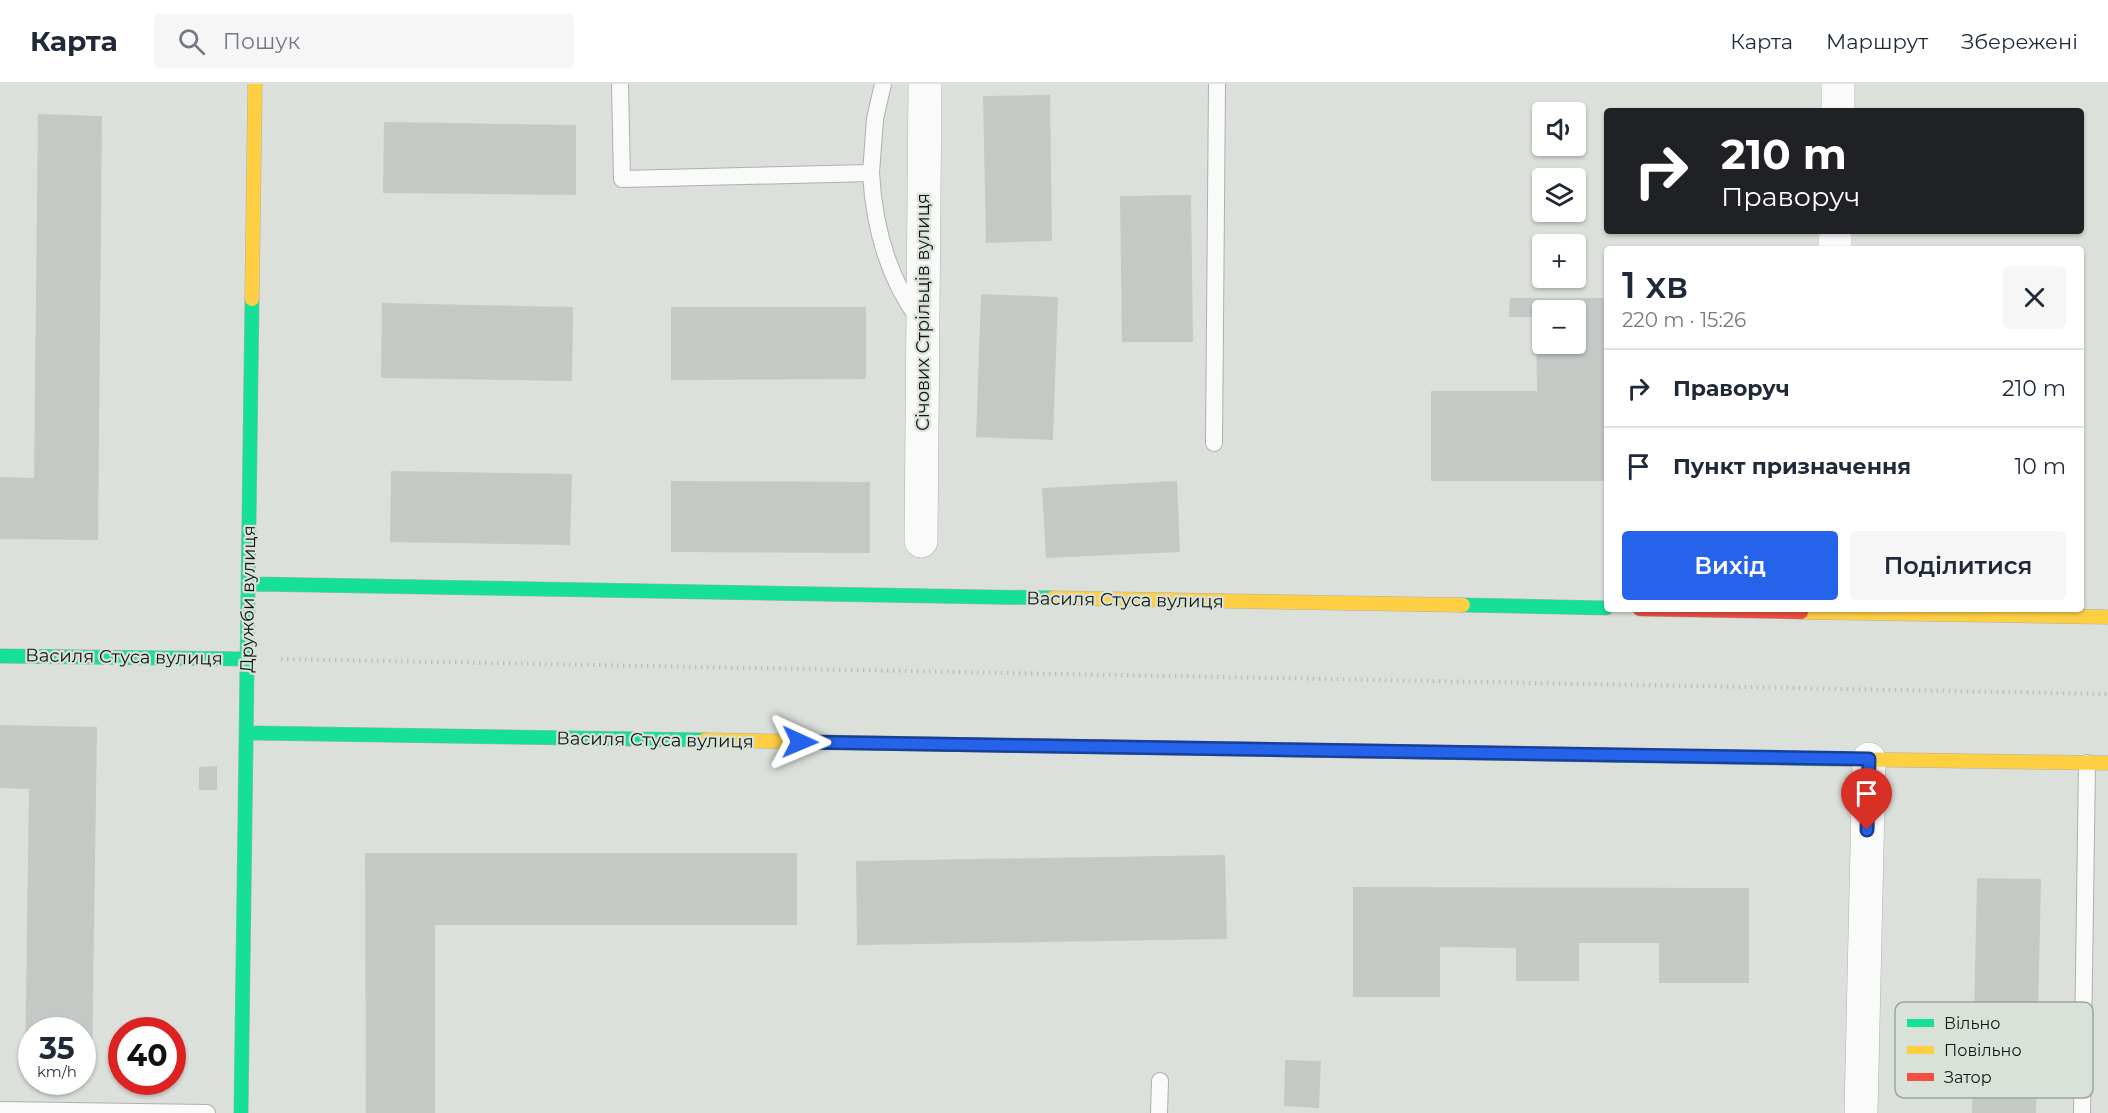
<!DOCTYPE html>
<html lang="uk">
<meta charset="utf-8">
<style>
body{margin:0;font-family:Montserrat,sans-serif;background:#f6f6f7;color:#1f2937;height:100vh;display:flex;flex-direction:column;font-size:22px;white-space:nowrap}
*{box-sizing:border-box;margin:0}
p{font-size:20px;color:#747a83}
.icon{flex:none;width:33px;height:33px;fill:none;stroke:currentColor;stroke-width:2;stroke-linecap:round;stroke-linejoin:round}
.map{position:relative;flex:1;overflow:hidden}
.drawer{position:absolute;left:1604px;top:162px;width:480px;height:366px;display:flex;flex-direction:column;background:#fff;border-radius:6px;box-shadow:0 2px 4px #0004}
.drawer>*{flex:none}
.top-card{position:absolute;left:1604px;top:24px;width:480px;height:126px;border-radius:6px;box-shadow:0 2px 4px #0004;background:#202124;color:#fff;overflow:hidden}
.tools{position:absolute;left:1532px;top:18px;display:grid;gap:12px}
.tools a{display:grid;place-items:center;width:54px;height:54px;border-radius:6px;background:#fff;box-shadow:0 2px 4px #0004;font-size:30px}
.speed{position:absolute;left:18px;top:933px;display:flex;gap:12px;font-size:30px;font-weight:700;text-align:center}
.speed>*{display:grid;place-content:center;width:78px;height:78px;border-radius:50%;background:#fff;box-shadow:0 2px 4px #0004;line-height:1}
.speed small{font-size:15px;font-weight:400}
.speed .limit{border:9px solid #d22;background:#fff;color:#111}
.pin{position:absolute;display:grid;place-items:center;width:51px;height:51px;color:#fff;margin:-62px -26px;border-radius:50% 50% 50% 0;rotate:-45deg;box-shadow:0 0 6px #0007}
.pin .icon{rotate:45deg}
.me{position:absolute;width:66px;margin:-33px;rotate:91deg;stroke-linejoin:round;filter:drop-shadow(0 0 4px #0008)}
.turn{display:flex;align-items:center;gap:21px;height:126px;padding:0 18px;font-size:27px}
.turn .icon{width:78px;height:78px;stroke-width:2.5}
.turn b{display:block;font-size:42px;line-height:51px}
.round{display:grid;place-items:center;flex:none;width:63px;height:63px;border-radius:6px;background:#f6f6f7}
.headline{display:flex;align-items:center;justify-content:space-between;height:102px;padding:0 18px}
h1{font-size:36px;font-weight:600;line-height:45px}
.action{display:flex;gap:12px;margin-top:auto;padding:12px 18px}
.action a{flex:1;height:69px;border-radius:6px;background:#2563eb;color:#fff;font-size:24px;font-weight:600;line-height:69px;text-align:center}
.action a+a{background:#f6f6f7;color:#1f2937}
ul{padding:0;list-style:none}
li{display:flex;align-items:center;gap:18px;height:78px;padding:0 18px;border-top:2px solid #e0e1e3}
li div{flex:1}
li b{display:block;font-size:22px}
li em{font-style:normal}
header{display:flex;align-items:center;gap:36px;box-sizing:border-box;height:84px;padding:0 30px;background:#fff;border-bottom:2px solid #e0e1e3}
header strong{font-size:28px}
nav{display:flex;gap:33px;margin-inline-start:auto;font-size:21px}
.search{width:420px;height:54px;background:#f6f6f7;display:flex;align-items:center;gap:15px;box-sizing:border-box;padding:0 21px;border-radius:6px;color:#747a83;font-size:22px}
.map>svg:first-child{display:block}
</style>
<header>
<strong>Карта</strong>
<div class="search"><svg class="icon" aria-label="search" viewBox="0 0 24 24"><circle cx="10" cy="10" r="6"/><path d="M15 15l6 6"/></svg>Пошук</div>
<nav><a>Карта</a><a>Маршрут</a><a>Збережені</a></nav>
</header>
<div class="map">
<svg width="2108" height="1029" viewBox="0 0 2108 1029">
<rect width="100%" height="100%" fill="#dbe0db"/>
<path fill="#c5c9c5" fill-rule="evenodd" d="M1050,11L1052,157L986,159L983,12Z
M38,30L102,32L98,456L0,455V393L34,394Z
M384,38L576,41V111L383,109Z
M1191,111L1193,258H1122L1120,112Z
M981,210L1058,213L1053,356L976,353Z
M1510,214H1606V397H1431V307H1537L1536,233H1509ZM1542,226H1575V260H1542Z
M382,219L573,223L572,297L381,294Z
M671,223H866V295L671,296Z
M391,387L572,390L570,461L390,458Z
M671,397L870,398V469L671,468Z
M1177,397L1180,468L1046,474L1042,404Z
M0,641L97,643L92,984H82V946H32V983H25L29,705L0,704Z
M217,682V706H199V683Z
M365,769H797V841H435V1029H366Z
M1225,771L1227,855L857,861L856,777Z
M1977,794L2041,795L2036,1029H1972Z
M1353,803L1749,804V899H1659V859H1579V897H1516V864L1440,863V913H1353Z
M1285,976L1321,977L1319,1024L1284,1022Z"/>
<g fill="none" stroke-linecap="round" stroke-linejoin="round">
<defs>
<path id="lane" d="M620,0L622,95L871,89L875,35L883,0
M871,89C874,143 887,193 920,237
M1214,359L1217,0
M0,1026L207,1029
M1159,1029L1160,997
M2082,1029L2087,679"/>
<path id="street" d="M1838,27V0
M1835,165V147
M921,457L925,0
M1861,1029L1869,675"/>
<path id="fast" d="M248,500L1053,514
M1463,521L1606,524
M0,572L247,575
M246,649L705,656
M1420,668L1832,675
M241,1029L252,215"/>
<path id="slow" d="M252,215L255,0
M1053,514L1463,521
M1801,528L2108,533
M705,656L931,660
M1180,664L1420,668
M1832,675L2108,679"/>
<path id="jam" d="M1640,525L1801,528
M931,660L1180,664"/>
</defs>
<use href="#lane" stroke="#adb1ad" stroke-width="18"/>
<use href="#street" stroke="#adb1ad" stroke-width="34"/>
<use href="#fast" stroke="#adb1ad" stroke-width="15"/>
<use href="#slow" stroke="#adb1ad" stroke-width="15"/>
<use href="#jam" stroke="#adb1ad" stroke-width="15"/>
<path stroke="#bec0be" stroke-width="4" stroke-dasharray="1.5 4.5" stroke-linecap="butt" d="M281,575L2108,610"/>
<use href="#lane" stroke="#fafafa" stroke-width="16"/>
<use href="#street" stroke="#fafafa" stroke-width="33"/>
<use href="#fast" stroke="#16e098" stroke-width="14"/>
<use href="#slow" stroke="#ffcf43" stroke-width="14"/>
<use href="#jam" stroke="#f24e42" stroke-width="14"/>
</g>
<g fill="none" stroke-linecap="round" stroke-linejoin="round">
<defs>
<path id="route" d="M800,658L1869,675L1867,746"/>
</defs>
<use href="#route" stroke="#184099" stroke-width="15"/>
<use href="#route" stroke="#2563eb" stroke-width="10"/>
</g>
<g text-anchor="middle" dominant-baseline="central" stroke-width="4.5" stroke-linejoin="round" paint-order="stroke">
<g font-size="18" fill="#111512" stroke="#d9e2d9">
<text transform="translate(923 228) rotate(-90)">Січових Стрільців вулиця</text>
<text transform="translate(248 515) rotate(-89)">Дружби вулиця</text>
<text transform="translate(1125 516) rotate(1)">Василя Стуса вулиця</text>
<text transform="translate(124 573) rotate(1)">Василя Стуса вулиця</text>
<text transform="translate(655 656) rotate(1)">Василя Стуса вулиця</text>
</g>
</g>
<rect x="1895" y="918" width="198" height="96" rx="9" fill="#d9e2d9" stroke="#9da49d" stroke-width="1.5"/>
<rect x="1907" y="935" width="27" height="8" fill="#16e098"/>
<rect x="1907" y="962" width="27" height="8" fill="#ffcf43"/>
<rect x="1907" y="989" width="27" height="8" fill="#f24e42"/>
<g font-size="16" fill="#111512">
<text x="1944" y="945">Вільно</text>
<text x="1944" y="972">Повільно</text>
<text x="1944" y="999">Затор</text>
</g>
</svg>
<div class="tools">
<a><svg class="icon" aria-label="sound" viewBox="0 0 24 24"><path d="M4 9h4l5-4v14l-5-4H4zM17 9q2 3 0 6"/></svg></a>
<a><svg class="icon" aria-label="layers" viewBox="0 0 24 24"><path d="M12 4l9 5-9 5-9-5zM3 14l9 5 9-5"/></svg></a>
<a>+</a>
<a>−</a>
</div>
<div class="speed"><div>35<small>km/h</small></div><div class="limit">40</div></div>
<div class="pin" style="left:1867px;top:746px;background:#d93025"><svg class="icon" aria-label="arrive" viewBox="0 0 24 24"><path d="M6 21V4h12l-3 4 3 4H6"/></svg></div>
<svg class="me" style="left:800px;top:658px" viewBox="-20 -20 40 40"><path d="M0-17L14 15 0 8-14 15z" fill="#2563eb" stroke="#fff" stroke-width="4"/></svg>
<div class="top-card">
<div class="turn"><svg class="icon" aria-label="right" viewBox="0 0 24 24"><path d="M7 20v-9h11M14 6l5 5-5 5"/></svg><div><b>210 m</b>Праворуч</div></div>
</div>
<section class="drawer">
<div class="headline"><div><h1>1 хв</h1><p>220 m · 15:26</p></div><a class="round"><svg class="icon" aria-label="close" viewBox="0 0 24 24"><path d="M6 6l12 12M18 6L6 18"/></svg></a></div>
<ul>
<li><svg class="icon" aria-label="right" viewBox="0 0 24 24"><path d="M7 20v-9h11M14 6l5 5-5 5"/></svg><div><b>Праворуч</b></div><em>210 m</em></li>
<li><svg class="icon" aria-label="arrive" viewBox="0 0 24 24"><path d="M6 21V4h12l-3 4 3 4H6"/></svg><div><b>Пункт призначення</b></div><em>10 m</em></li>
</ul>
<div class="action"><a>Вихід</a><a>Поділитися</a></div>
</section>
</div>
